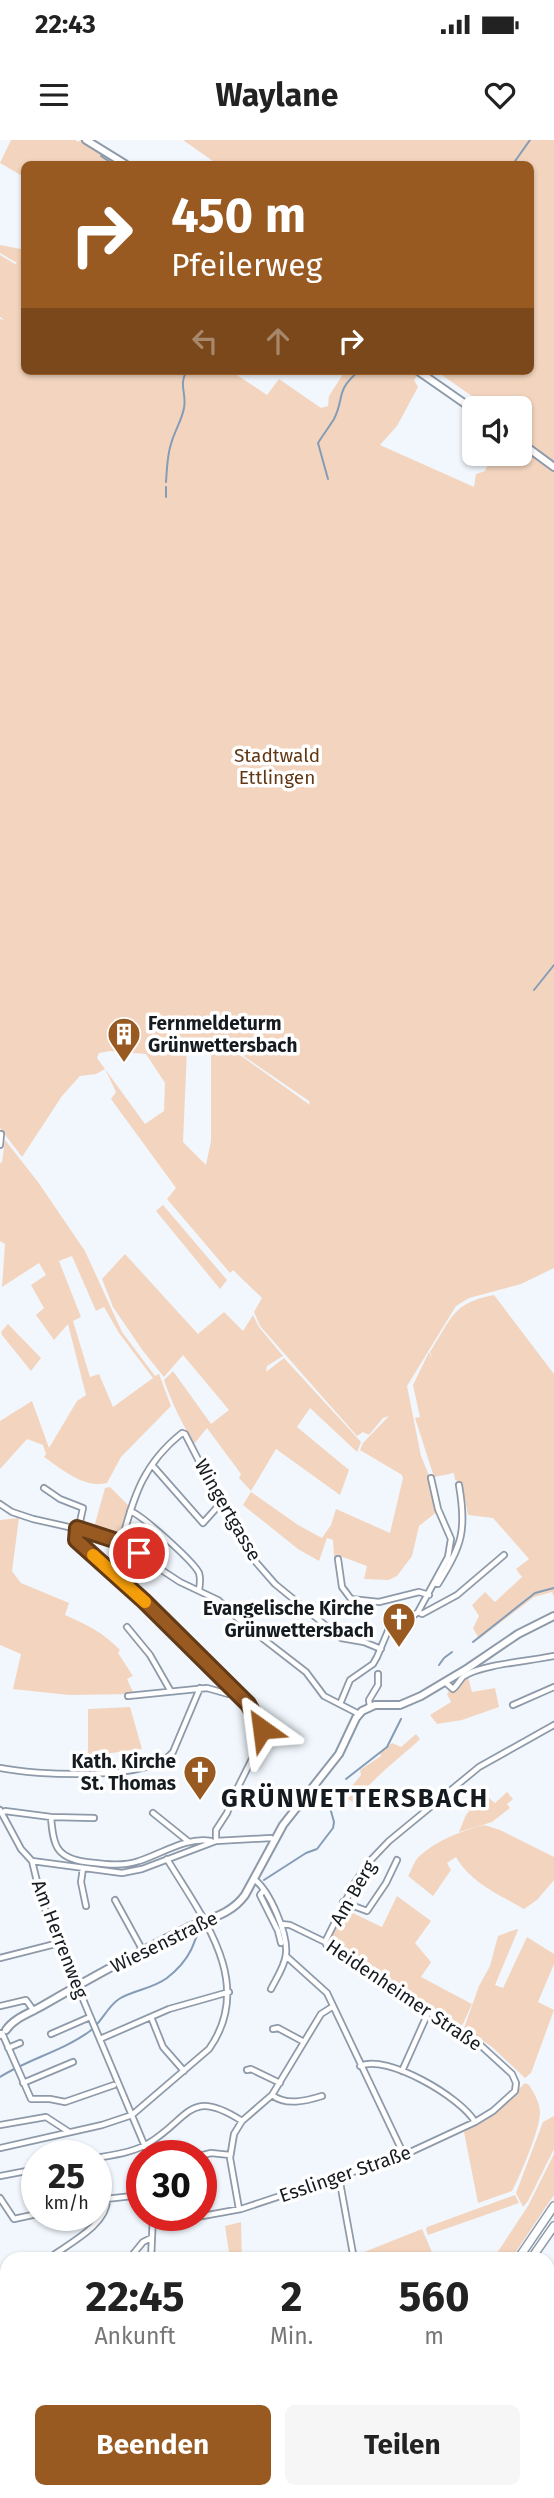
<!DOCTYPE html>
<html lang="de">
<meta charset="utf-8">
<style>
body{margin:0;font-family:"Fira Sans",sans-serif;background:#f6f6f6;color:#222;height:100vh;display:flex;flex-direction:column;font-size:26px;white-space:nowrap}
*{box-sizing:border-box;margin:0}
p{font-size:23px;color:#767676}
.icon{flex:none;width:38px;height:38px;fill:none;stroke:currentColor;stroke-width:2;stroke-linecap:round;stroke-linejoin:round}
.map{position:relative;flex:1;overflow:hidden}
.drawer{position:absolute;left:0px;top:2112px;width:555px;height:247px;display:flex;flex-direction:column;background:#fff;border-radius:21px 21px 0 0;box-shadow:0 2px 5px #0004}
.drawer>*{flex:none}
.top-card{position:absolute;left:21px;top:21px;width:513px;height:214px;border-radius:10px;box-shadow:0 2px 5px #0004;background:#995a22;color:#fff;overflow:hidden}
.tools{position:absolute;left:462px;top:256px;display:grid;gap:14px}
.tools a{display:grid;place-items:center;width:70px;height:70px;border-radius:10px;background:#fff;box-shadow:0 2px 5px #0004;font-size:35px}
.speed{position:absolute;left:21px;top:2000px;display:flex;gap:14px;font-size:35px;font-weight:700;text-align:center}
.speed>*{display:grid;place-content:center;width:91px;height:91px;border-radius:50%;background:#fff;box-shadow:0 2px 5px #0004;line-height:1}
.speed small{font-size:18px;font-weight:400}
.speed .limit{border:10px solid #d22;background:#fff;color:#111}
.pin{position:absolute;display:grid;place-items:center;width:60px;height:60px;color:#fff;margin:-30px;border:4px solid #fff;border-radius:50%;box-shadow:0 2px 7px #0007}
.me{position:absolute;width:77px;margin:-38px;rotate:329deg;stroke-linejoin:round;filter:drop-shadow(0 0 5px #0008)}
.turn{display:flex;align-items:center;gap:24px;height:147px;padding:0 35px;font-size:32px}
.turn .icon{width:91px;height:91px;stroke-width:2.5}
.turn b{display:block;font-size:49px;line-height:60px}
.lanes{display:flex;align-items:center;height:66px;padding:0 35px;background:#0003;justify-content:center;gap:35px;direction:ltr}
.lanes .off{opacity:.35}
.eta{display:flex;justify-content:space-evenly;align-items:center;height:119px;text-align:center}
.eta b{font-size:42px;font-weight:700;line-height:49px}
.button{display:flex;gap:14px;margin-top:auto;padding:14px 35px}
.button a{flex:1;height:80px;border-radius:10px;background:#995a22;color:#fff;font-size:28px;font-weight:700;line-height:80px;text-align:center}
.button a+a{background:#f6f6f6;color:#222}
.status{display:flex;justify-content:space-between;align-items:center;height:49px;padding:0 35px;background:#fff;direction:ltr}
.status svg{height:19px;fill:currentColor}
header{display:flex;justify-content:space-between;align-items:center;height:91px;padding:0 35px;background:#fff;font-size:32px;font-weight:700}
.map>svg:first-child{display:block}
</style>
<div class="status"><b>22:43</b><svg viewBox="0 0 49 12"><path d="M0 12V9h3v3zM5 12V6h3v6zM10 12V3h3v9zM15 12V0h3v12zM26 1h20v11H26zM47 4h2v5h-2z"/></svg></div>
<header><svg class="icon" aria-label="menu" viewBox="0 0 24 24"><path d="M4 6h16M4 12h16M4 18h16"/></svg>Waylane<svg class="icon" aria-label="heart" viewBox="0 0 24 24"><path d="M12 20l-8-8c-3-5 5-10 8-4 3-6 11-1 8 4z"/></svg></header>
<div class="map">
<svg width="554" height="2358" viewBox="0 0 554 2358">
<rect width="100%" height="100%" fill="#f1f7fd"/>
<path fill="#f3d5bf" fill-rule="evenodd" d="M11,0H76L77,2L82,0L121,24H24V37L0,23Z
M183,0H554V1128L521,1144L469,1158L456,1166L407,1246L421,1316L428,1333L438,1371L419,1386L412,1416L397,1436L389,1440L364,1439L367,1426L340,1416L334,1417L333,1400L327,1398L319,1421L298,1409L243,1365L251,1352L298,1385L322,1398L331,1385L336,1369L390,1393L403,1338L402,1335L360,1310L363,1303L389,1276L383,1278L369,1295L363,1292L357,1296L260,1186L254,1172L262,1158L233,1130L230,1133L167,1059L176,1048L111,959L116,952L105,929L145,984L164,971L165,943L146,914L110,911L99,913L97,918L105,929L96,934L80,936L62,956L22,1017L0,988V179L4,180L0,177V115L15,124L17,123L0,113V105L21,109L24,99V231H231L267,255L279,239L321,268L328,266L329,256L345,231H410L417,236L414,240L418,247L397,286L380,305L474,347L476,334L485,331L493,313H520V268H489L436,231H530V24H217ZM224,905L229,906L309,961L310,965L230,908H211V1001L206,1025L183,1002L187,909L172,911Z
M5,1000L38,1042L85,1111L122,1192L155,1236L159,1234L171,1266L121,1317L107,1343C84,1349 62,1329 44,1317L46,1314L43,1305L27,1299L0,1329V1281L32,1261L49,1308L77,1261L86,1255L68,1184L54,1200L36,1175L44,1168L31,1145L46,1135L39,1123L2,1147L5,1104L0,1101V1023L2,1022ZM72,1116L96,1171L104,1167L119,1193L153,1238L113,1267L99,1234L90,1237L73,1181L81,1177L59,1121Z
M163,1065L227,1140L220,1149L156,1071Z
M125,1114L198,1194L224,1172L243,1191L253,1175L259,1187L283,1216L267,1226L266,1232L284,1218L361,1302L357,1312L310,1268L297,1287L349,1330L340,1355L276,1309L251,1351L239,1338L241,1334L207,1288L194,1304C182,1283 172,1264 164,1240L173,1231L211,1284L229,1270L183,1215L164,1237L143,1211L113,1167L102,1139Z
M494,1155L554,1234V1457L552,1452L534,1457L479,1499L473,1488L479,1476L472,1465L485,1452L495,1462L522,1437L516,1429L529,1419L493,1378L468,1375L462,1343L455,1340L454,1333L434,1337L415,1278L420,1277L413,1245L429,1212L432,1219L430,1212C452,1178 452,1163 494,1155Z
M8,1184L41,1218L31,1231L2,1195L1,1192Z
M110,1347L129,1366L118,1399L93,1391L105,1348Z
M19,1378L12,1431L21,1443L69,1463L65,1475C86,1484 104,1493 120,1510L118,1513L133,1536L127,1539L134,1554L69,1555L13,1549L21,1514L0,1505V1380Z
M468,1537L472,1552L495,1548L499,1567L462,1580L437,1584L430,1575L451,1562L447,1554L449,1551H456Z
M130,1567L142,1609L88,1616V1569Z
M416,1594L420,1599C403,1616 364,1644 355,1664L348,1659L355,1649L352,1646L361,1635L360,1630L381,1616L380,1613L392,1603L401,1607Z
M507,1652L513,1659L507,1664L510,1668L492,1682L459,1692L466,1675L483,1653L495,1663Z
M484,1685L500,1690L554,1717V1740L537,1760L524,1769C498,1754 471,1743 456,1717L447,1723L451,1730L433,1756L408,1736C411,1731 413,1725 416,1720C430,1703 463,1690 484,1685Z
M397,1756L431,1781L415,1803L431,1822L421,1837L472,1864L462,1886L330,1805L329,1801L342,1768L382,1787Z
M517,1789L518,1790L495,1845L503,1848L527,1797L554,1814V1824L538,1862L554,1870L531,1933L525,1938L492,1907L464,1888L479,1846L490,1826L498,1796Z
M525,1943L529,1945C534,1953 539,1961 540,1971C541,1987 520,2036 512,2051L478,2063L464,1992L499,1969Z
M554,1976V2009L528,2061L523,2067L516,2053L543,1982Z
M554,2014V2055L511,2119H493L528,2066Z
M515,2055L519,2063L428,2095L426,2090L427,2087Z
M241,2082L242,2119H230L225,2086Z
M422,2089L435,2119H349L354,2116Z
M554,2155V2358H541L539,2352H548V2164Z
M352,2352H537L539,2358H348Z"/>
<g fill="none" stroke-linecap="round" stroke-linejoin="round">
<path stroke="#859cb7" stroke-width="2" d="M101,16L113,24
M513,24L530,0
M328,339L318,303C323,295 329,287 334,279C345,257 335,251 359,231
M166,342C167,329 167,316 171,304C174,292 182,280 184,268C187,254 178,244 187,231
M166,347V357
M534,850L554,825
M473,1502L535,1453L554,1448
M439,1525L444,1518L452,1512
M346,1639L387,1607L401,1579
M264,1740L306,1713L317,1709L333,1688L334,1682L329,1664L336,1651
M0,1937C28,1919 63,1911 90,1891C101,1883 107,1867 119,1859C134,1850 152,1849 167,1838C176,1831 186,1820 191,1810C196,1800 195,1795 204,1788
M532,2352L534,2358
M131,2354L136,2352"/>
<defs>
<path id="minor" d="M0,1005L1,994
M152,1325L203,1383L220,1364
M44,1348L60,1359L83,1368L76,1400L144,1461L248,1564L260,1583L263,1596L260,1603L233,1657L227,1673L216,1690V1701
M0,1364L12,1372L33,1379L91,1392L117,1401L180,1442L218,1460L244,1484L306,1532L324,1556L359,1574
M130,1371C142,1375 194,1422 199,1433C201,1439 200,1444 199,1450
M121,1403C134,1357 142,1325 182,1293L185,1294L235,1391L254,1420L275,1444L341,1498L364,1502L381,1509
M338,1419L342,1447L351,1459L379,1462L419,1452L429,1455
M434,1443L438,1444C462,1405 467,1391 459,1345
M418,1472L422,1474L457,1455L504,1415
M127,1487L150,1515L170,1550
M445,1542L453,1549C458,1545 460,1539 464,1536C483,1524 531,1521 554,1516
M128,1556L207,1548L228,1554L235,1552
M340,1564L350,1540L373,1524L377,1517L390,1486L409,1479L418,1472L448,1417L451,1399L438,1369L431,1338
M513,1565L554,1547
M370,1566L369,1560L378,1545V1534
M0,1628C34,1635 150,1642 173,1612L200,1548
M0,1670L21,1709L32,1721L42,1762L149,2016
M2,1673L5,1671L51,1677L94,1678
M153,1673L189,1702
M51,1677C53,1705 56,1718 86,1722C103,1724 122,1727 139,1721C161,1714 188,1696 211,1701
M32,1721L122,1733L142,1729L216,1701L271,1698L275,1701
M83,1728L81,1742L86,1766
M254,1739C270,1751 288,1794 286,1814C285,1826 276,1839 271,1849
M264,1750L260,1755L278,1791L281,1803
M115,1760L143,1811
M343,1762L367,1771L386,1743L397,1720
M325,1802L354,1744L368,1723L389,1701L479,1627L554,1585
M286,1816L327,1853L404,2015
M0,1818L59,1803
M0,1866L26,1860L34,1871
M151,1877L163,1907L184,1931
M273,1889L278,1888L304,1902
M2,1893L31,1959H50L65,1962L114,1945
M51,1894L90,1877
M100,1899L169,1869L229,1852
M8,1908L20,1903
M360,1926C386,1913 462,1958 475,1982
M247,1930L251,1929L280,1943
M402,1931L428,1873
M23,1943L73,1922
M272,1955C286,1966 306,1961 322,1956
M0,1985L46,1977L69,1992
M0,2008L102,1985L132,1975L209,1909C256,1843 202,1777 167,1719
M199,2016L211,2013L230,2015
M96,2018C113,2015 135,2012 149,2003C190,1978 189,1947 242,1981
M0,2036L37,2029
M339,2037L353,2114
M0,2058L14,2079L37,2074
M96,2060L142,2055
M239,2069L230,2018L234,1994L242,1981L272,1955L321,1874L332,1867
M153,2085L241,2069L404,2015L475,1982L493,1971L515,1951L516,1943L512,1934L477,1902L344,1820L329,1810L325,1802L290,1785L281,1784
M48,2119C66,2105 109,2085 107,2058
M129,2119L143,2102L151,2098
M151,2119L153,2076
M0,2172L7,2163
M0,2239L7,2230"/>
<path id="major" d="M86,0L125,24
M418,231L474,270
M520,302L554,327
M6,1890C14,1878 30,1873 42,1866C87,1840 136,1813 185,1789C206,1779 230,1776 245,1755L283,1685L339,1614L356,1578L362,1571L375,1565H400L421,1556L468,1528L518,1494L554,1476
M0,1895V1894"/>
<path id="highway" d="M518,2119L554,2066
M531,2119L554,2086
M310,2358L315,2352
M324,2358L330,2352"/>
</defs>
<use href="#minor" stroke="#8e9aa9" stroke-width="8"/>
<use href="#major" stroke="#8e9aa9" stroke-width="10"/>
<use href="#highway" stroke="#8e9aa9" stroke-width="10"/>
<use href="#minor" stroke="#fff" stroke-width="4.5"/>
<use href="#major" stroke="#fff" stroke-width="6"/>
<use href="#highway" stroke="#fff" stroke-width="7"/>
</g>
<g fill="none" stroke-linecap="round" stroke-linejoin="round">
<defs>
<path id="route" d="M139,1413L117,1401L77,1388L76,1400L144,1461L248,1564L262,1589"/>
</defs>
<use href="#route" stroke="#633a16" stroke-width="18"/>
<use href="#route" stroke="#995a22" stroke-width="12"/>
<path stroke="#f59e0b" stroke-width="12" d="M93,1415L145,1462"/>
</g>
<defs>
<symbol id="building-pin" viewBox="-11 -11 22 30"><path d="M0 17L-7.5 6A9.5 9.5 0 1 1 7.5 6Z" fill="#995a22" stroke="#fff"/><path d="M-4-6H4V6H1V3H-1V6H-4ZM-2.5-4.3h1.7v1.8h-1.7ZM.8-4.3h1.7v1.8H.8ZM-2.5-1h1.7V.8h-1.7ZM.8-1h1.7V.8H.8Z" fill="#fff"/></symbol>
<symbol id="church-pin" viewBox="-11 -11 22 30"><path d="M0 17L-7.5 6A9.5 9.5 0 1 1 7.5 6Z" fill="#995a22" stroke="#fff"/><path d="M-1.2-6h2.4v3.5h3.3v2.4h-3.3V6h-2.4V-.1h-3.3v-2.4h3.3Z" fill="#fff"/></symbol>
</defs>
<g fill-rule="evenodd">
<use href="#building-pin" x="105" y="875" width="38" height="52"/>
<use href="#church-pin" x="380" y="1460" width="38" height="52"/>
<use href="#church-pin" x="181" y="1613" width="38" height="52"/>
</g>
<g text-anchor="middle" dominant-baseline="central" stroke-width="7" stroke-linejoin="round" paint-order="stroke">
<g font-size="19" fill="#623814" stroke="#fff">
<text x="277" y="615">Stadtwald<tspan x="277" dy="22">Ettlingen</tspan></text>
</g>
<g font-size="19" font-weight="bold" fill="#161b20" stroke="#fff" text-anchor="end">
<text x="148" y="883" text-anchor="start">Fernmeldeturm<tspan x="148" dy="22">Grünwettersbach</tspan></text>
<text x="374" y="1468">Evangelische Kirche<tspan x="374" dy="22">Grünwettersbach</tspan></text>
<text x="176" y="1621">Kath. Kirche<tspan x="176" dy="22">St. Thomas</tspan></text>
</g>
<g font-size="19" fill="#161b20" stroke="#fff">
<text transform="translate(228 1370) rotate(60)">Wingertgasse</text>
<text transform="translate(353 1753) rotate(-60)">Am Berg</text>
<text transform="translate(60 1799) rotate(69)">Am Herrenweg</text>
<text transform="translate(164 1802) rotate(-26)">Wiesenstraße</text>
<text transform="translate(404 1855) rotate(34)">Heidenheimer Straße</text>
<text transform="translate(345 2034) rotate(-19)">Esslinger Straße</text>
</g>
<g font-size="26" font-weight="bold" letter-spacing="2" fill="#161b20" stroke="#fff">
<text x="355" y="1658">GRÜNWETTERSBACH</text>
</g>
</g>
</svg>
<div class="tools">
<a><svg class="icon" aria-label="sound" viewBox="0 0 24 24"><path d="M4 9h4l5-4v14l-5-4H4zM17 9q2 3 0 6"/></svg></a>
</div>
<div class="speed"><div>25<small>km/h</small></div><div class="limit">30</div></div>
<div class="pin" style="left:139px;top:1413px;background:#d93025"><svg class="icon" aria-label="arrive" viewBox="0 0 24 24"><path d="M6 21V4h12l-3 4 3 4H6"/></svg></div>
<svg class="me" style="left:262px;top:1589px" viewBox="-20 -20 40 40"><path d="M0-17L14 15 0 8-14 15z" fill="#995a22" stroke="#fff" stroke-width="4"/></svg>
<div class="top-card">
<div class="turn"><svg class="icon" aria-label="right" viewBox="0 0 24 24"><path d="M7 20v-9h11M14 6l5 5-5 5"/></svg><div><b>450 m</b>Pfeilerweg</div></div>
<div class="lanes"><svg class="icon off" aria-label="left" viewBox="0 0 24 24"><path d="M17 20v-9H6M10 6l-5 5 5 5"/></svg><svg class="icon off" aria-label="ahead" viewBox="0 0 24 24"><path d="M12 20V5M6 11l6-6 6 6"/></svg><svg class="icon" aria-label="right" viewBox="0 0 24 24"><path d="M7 20v-9h11M14 6l5 5-5 5"/></svg></div>
</div>
<section class="drawer">
<div class="eta">
<div><b>22:45</b><p>Ankunft</p></div>
<div><b>2</b><p>Min.</p></div>
<div><b>560</b><p>m</p></div>
</div>
<div class="button"><a>Beenden</a><a>Teilen</a></div>
</section>
</div>
